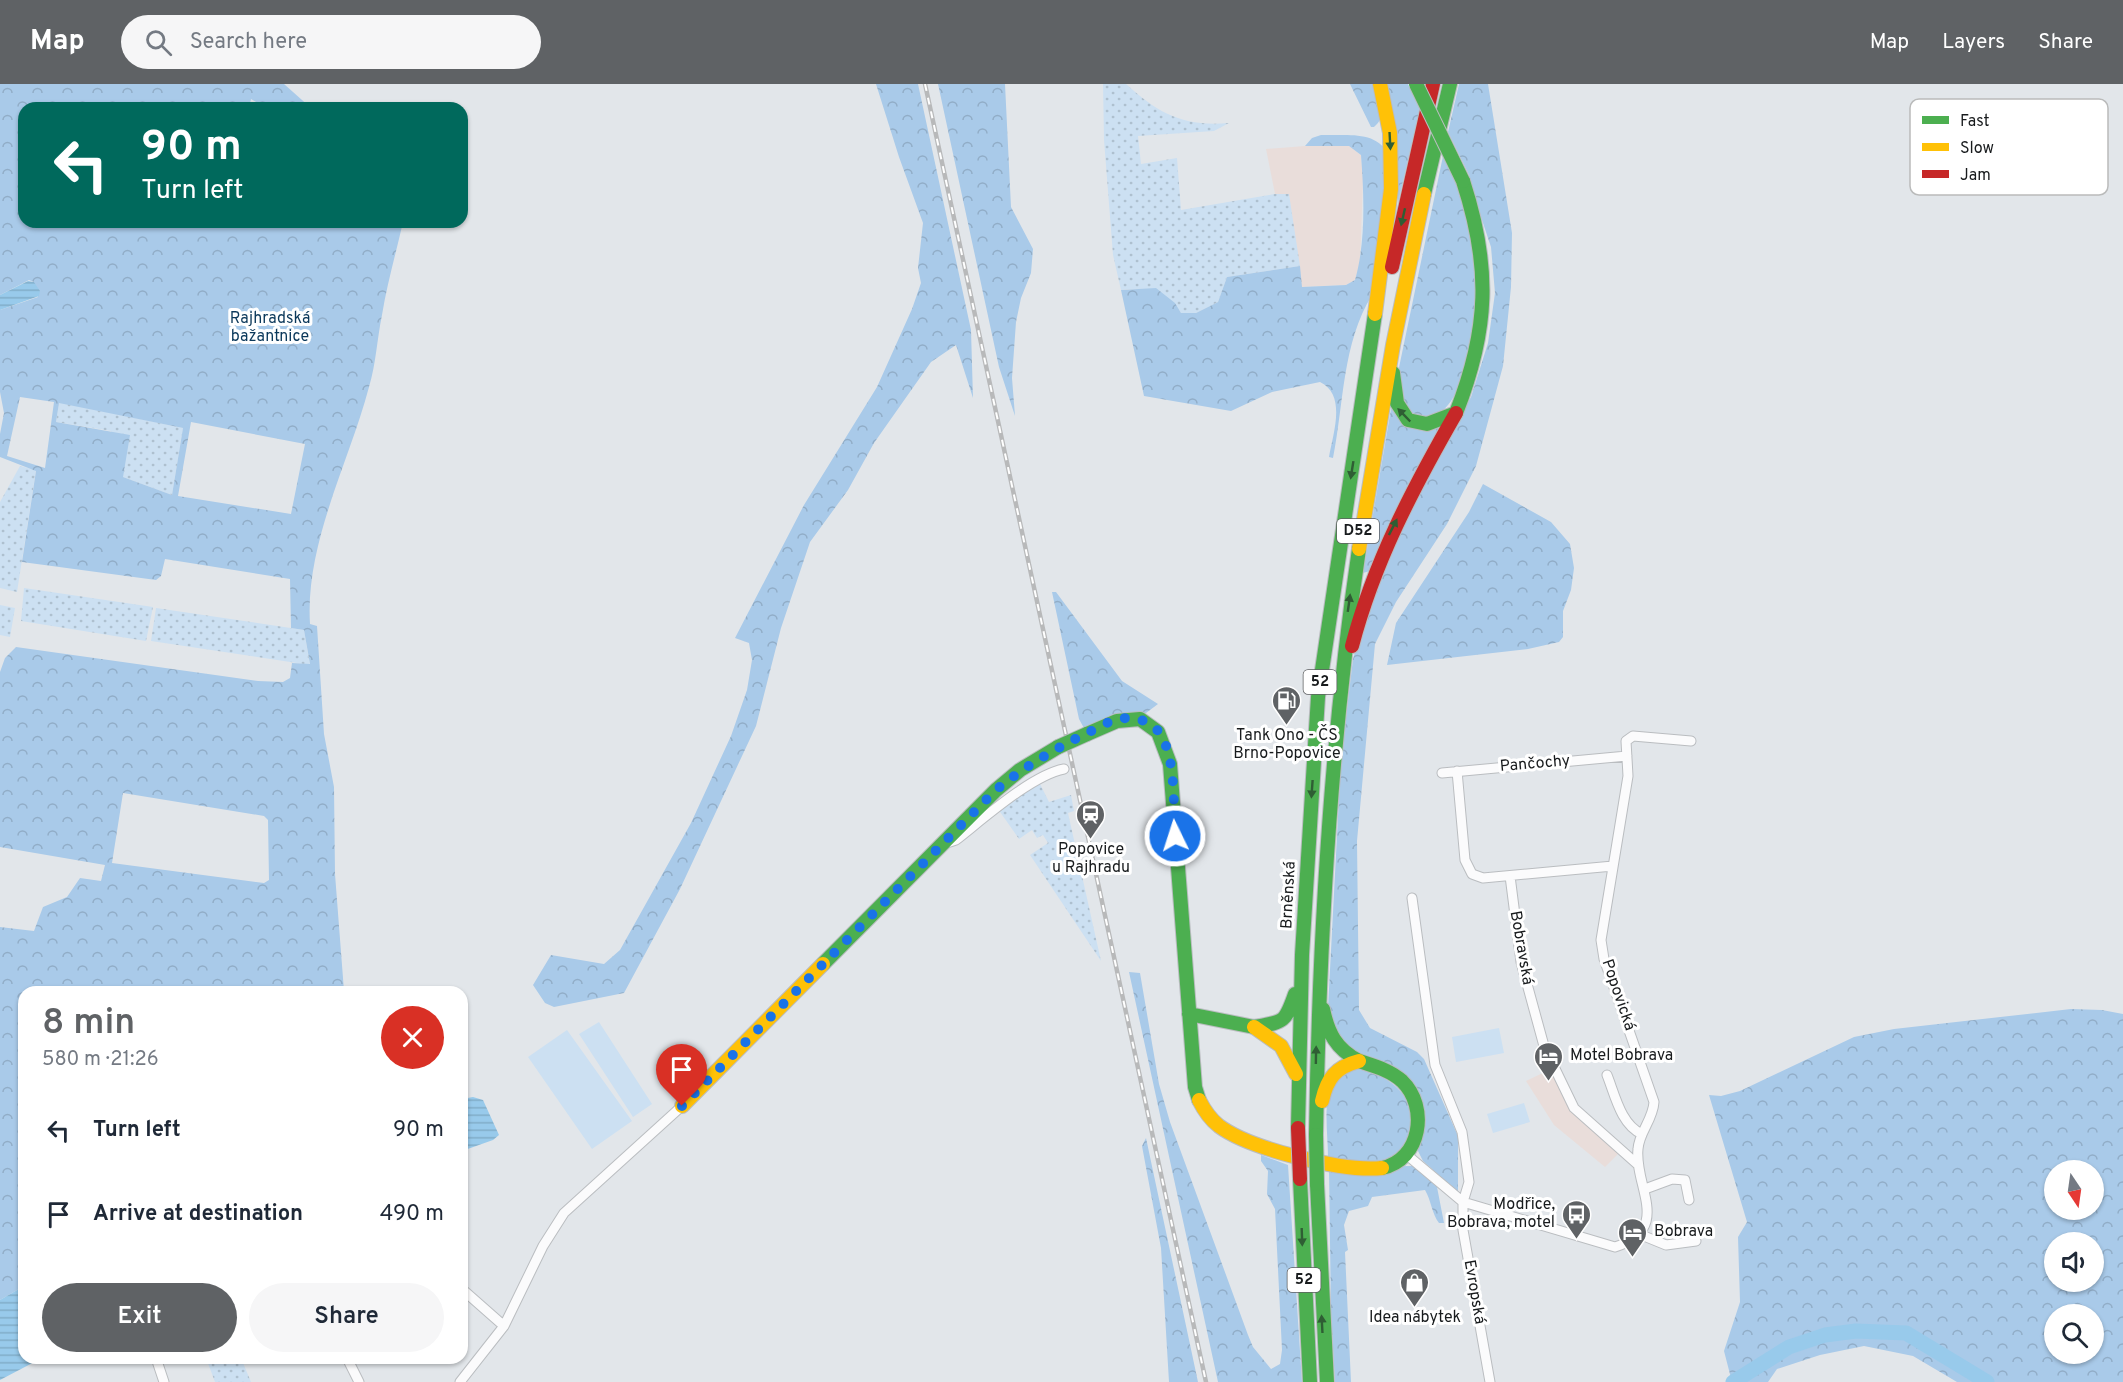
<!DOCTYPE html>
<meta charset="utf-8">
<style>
body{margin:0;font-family:Overpass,sans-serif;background:#f6f6f7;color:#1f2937;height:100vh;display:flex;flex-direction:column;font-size:22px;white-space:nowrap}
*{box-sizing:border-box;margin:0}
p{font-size:20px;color:#747a83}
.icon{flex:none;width:33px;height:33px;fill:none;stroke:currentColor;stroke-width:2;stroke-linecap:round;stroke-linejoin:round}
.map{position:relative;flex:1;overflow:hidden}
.panel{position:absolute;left:18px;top:902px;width:450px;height:378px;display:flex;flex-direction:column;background:#fff;border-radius:18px;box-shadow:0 2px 4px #0004}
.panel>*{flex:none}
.guide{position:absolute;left:18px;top:18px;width:450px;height:126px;border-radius:18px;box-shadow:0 2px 4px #0004;background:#00695c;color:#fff;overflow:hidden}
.needle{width:39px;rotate:167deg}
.buttons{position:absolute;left:2044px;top:1076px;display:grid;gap:12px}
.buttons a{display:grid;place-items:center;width:60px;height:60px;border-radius:50%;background:#fff;box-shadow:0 2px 4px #0004;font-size:30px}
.pin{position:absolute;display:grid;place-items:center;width:51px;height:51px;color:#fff;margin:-62px -26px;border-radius:50% 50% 50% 0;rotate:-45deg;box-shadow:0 0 6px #0007}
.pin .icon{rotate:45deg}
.me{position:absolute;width:66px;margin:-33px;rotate:356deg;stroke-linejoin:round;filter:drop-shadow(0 0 4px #0008)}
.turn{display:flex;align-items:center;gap:21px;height:126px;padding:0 24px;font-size:27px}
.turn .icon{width:78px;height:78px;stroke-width:2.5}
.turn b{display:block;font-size:42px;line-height:51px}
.round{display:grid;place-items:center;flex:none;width:63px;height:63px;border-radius:32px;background:#f6f6f7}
.overview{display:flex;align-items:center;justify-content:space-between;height:102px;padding:0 24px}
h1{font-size:36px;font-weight:600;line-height:45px;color:#5f6265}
.cta{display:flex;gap:12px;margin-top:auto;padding:12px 24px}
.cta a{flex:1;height:69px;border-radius:36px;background:#5f6265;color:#fff;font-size:24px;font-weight:600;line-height:69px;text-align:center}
.cta a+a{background:#f6f6f7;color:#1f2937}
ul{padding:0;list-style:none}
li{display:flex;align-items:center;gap:18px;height:84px;padding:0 24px}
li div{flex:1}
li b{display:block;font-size:22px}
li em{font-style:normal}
header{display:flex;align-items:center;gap:36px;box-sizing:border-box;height:84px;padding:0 30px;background:#5f6265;color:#fff}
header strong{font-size:28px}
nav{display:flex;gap:33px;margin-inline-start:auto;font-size:21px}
.search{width:420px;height:54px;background:#f6f6f7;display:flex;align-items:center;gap:15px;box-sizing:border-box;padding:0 21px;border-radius:33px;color:#747a83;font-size:22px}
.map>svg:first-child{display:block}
</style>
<header>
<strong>Map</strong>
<div class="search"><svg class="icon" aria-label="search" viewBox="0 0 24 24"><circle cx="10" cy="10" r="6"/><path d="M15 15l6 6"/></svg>Search here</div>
<nav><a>Map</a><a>Layers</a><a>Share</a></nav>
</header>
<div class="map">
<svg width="2123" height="1298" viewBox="0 0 2123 1298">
<defs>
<pattern id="grass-dots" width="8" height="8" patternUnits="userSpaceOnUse" patternTransform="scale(1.5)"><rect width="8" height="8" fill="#cce0f2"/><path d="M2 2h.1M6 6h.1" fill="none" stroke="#aec0cf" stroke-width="1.8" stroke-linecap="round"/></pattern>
<pattern id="forest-crowns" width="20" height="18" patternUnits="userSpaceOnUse" patternTransform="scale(1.5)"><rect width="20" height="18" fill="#a9cae9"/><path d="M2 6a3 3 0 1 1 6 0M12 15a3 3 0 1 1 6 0" fill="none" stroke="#91adc7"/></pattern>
<pattern id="water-rules" width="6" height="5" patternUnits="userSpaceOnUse" patternTransform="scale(1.5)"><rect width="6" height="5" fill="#98caeb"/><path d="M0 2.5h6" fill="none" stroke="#82adc9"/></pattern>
</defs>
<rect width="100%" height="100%" fill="#e2e6ea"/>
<path fill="#e9ddda" d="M1305,62H1349L1361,71L1363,95L1360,180L1355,196L1346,201L1301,203L1289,111L1275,110L1266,65Z
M1551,985L1557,998L1620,1068L1605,1083L1554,1041L1526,997Z"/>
<path fill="url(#grass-dots)" d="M1103,0H1126C1159,30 1184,43 1229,39L1214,47L1138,52L1141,80L1177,74L1181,126L1275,110H1289L1300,182L1227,193L1218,218L1196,229H1181C1169,209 1143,202 1121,206L1113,171L1104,56Z
M59,318L183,344L172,411L123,393L111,347L56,338Z
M20,382L36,386L17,508L0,504V418Z
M24,504L153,523L146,557L21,537Z
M0,521L15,524L10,553L0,551Z
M156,524L304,546L310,581L151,557Z
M1039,698L1049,718L1071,711L1074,727L1068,729L1101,877L1030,771L1048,759L1043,751L1037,754L1032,746L1019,755L998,725Z
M206,1274H241L251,1298H215Z"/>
<path fill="url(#forest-crowns)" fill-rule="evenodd" d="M0,0H284L311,24H266L251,15L249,24H24V138H403C396,169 387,200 382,231C377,255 376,280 369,303C349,379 305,459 310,540L317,542L324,650L334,703L335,790L344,907L24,908V1202L0,1216V843L34,847L43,823L67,813L80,794L101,797L105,781L0,763V588L5,574L16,563L258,597L283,598L290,594L292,579L310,580L304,546L291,544L290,495L165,475L161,492L156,496L22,478L36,387L0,373V350L4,329L0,308V226L38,213L34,198L29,196L0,211ZM20,313L54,318L45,384L7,372ZM59,319L183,344L172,411L123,393L130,351L56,338ZM191,338L305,360L291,430L178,412ZM123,709L264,732L268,736L269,796L264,799L112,779Z
M876,0H918L971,246L973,314L956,261L931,278L874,359L848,406L810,458L781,544L756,642L680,805L624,909L554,923L545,919L533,901L551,871L604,880L620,866L691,739L731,652L747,606L752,576L749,559L735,554L804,421L877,303L912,225L921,199L918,184L923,139L899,73Z
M938,0H1005L1011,123L1033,165L1031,189L1021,214L1016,238L1012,294L1015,332L999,283Z
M1350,0H1376C1380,15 1388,32 1374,43H1371Z
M1386,0H1408L1420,25L1398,119L1393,29Z
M1459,0H1488L1512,149L1511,203L1503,282L1476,382L1447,440L1396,518L1375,560L1357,757L1359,926L1370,944L1417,968L1424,975L1458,1052V1108L1423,1077L1418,1067L1417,1014L1342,962L1328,924L1341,675L1353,575L1377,491L1431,383L1471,313L1488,259L1495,209L1491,163L1468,94L1470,93L1448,48Z
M1321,51C1345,52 1379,45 1389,73L1372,211C1342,260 1344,319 1333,374L1329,373C1333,349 1347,311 1320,298L1272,308L1231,327L1144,312L1121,206L1156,204L1175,219L1181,229H1196L1218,218L1227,193L1300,182L1302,203L1346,201L1355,196C1366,158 1364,110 1361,71L1349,62H1305L1312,54Z
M1443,72C1447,82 1453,92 1458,99C1469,116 1478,176 1481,197C1485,230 1465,334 1423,336C1419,336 1413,333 1410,332L1396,298Z
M1391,325L1447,339L1370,487L1363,489Z
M1483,400L1551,438L1570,460L1574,484L1571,506L1563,527V553L1559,558L1528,565L1387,581L1396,539L1469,428Z
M1052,508H1056L1122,597L1158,620L1146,629L1121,630L1085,646L1079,635Z
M1129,888L1140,889L1159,1000L1170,1038L1248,1251L1253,1263L1271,1285L1280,1280L1282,1266L1275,1125L1267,1110L1268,1087L1261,1077V1071L1288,1081L1302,1298H1218Z
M2071,925L2102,926L2123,930V1298H1957L1913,1272L1864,1262L1820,1271L1777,1285L1768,1298H1732L1724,1267L1740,1218L1738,1153L1747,1138L1709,1011L1721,1012L1740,1007L1854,953L1894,945ZM2055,1086H2094V1125H2055ZM2055,1158H2094V1197H2055ZM2055,1230H2094V1269H2055Z
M1359,982C1376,989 1390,995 1402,1009C1421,1031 1411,1068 1383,1077C1365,1083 1347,1078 1328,1075C1328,1047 1322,1019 1334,991Z
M1146,1054L1198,1298H1169L1161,1164L1142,1062Z
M1413,1082L1437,1103L1444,1139H1439C1432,1130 1431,1116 1425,1106L1372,1113L1368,1122L1349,1127L1344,1141L1348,1166L1345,1168L1351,1298H1335L1331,1231L1329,1083Z"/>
<path fill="#cce0f2" d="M599,938L652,1020L633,1033L579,950Z
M1499,944L1504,969L1456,978L1452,953Z
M567,946L632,1037L592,1065L528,973Z
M1524,1019L1530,1038L1493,1049L1487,1030Z"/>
<path fill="url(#water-rules)" d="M28,197L34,198L40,207L39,212L0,226V211Z
M473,1013L483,1016L499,1051L493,1056L462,1067V1015Z
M24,1202V1274H42L0,1296V1216Z"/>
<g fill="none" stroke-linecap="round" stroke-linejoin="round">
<path stroke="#98caeb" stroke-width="15" d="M1733,1298L1789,1263L1825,1251L1856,1247L1906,1249L1987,1298"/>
<defs>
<path id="street" d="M1457,687L1465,776L1472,790L1483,794L1613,782
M1442,689L1627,672
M946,755L950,758L956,756C983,735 1032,691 1064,685
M1510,792L1521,878L1544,962L1574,1024L1637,1080
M1412,814L1435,981L1462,1048L1469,1098L1463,1118V1146L1490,1298
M1607,991C1615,1011 1621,1041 1642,1050
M1407,1071L1463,1118L1615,1163C1673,1145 1634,1103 1638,1065C1639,1048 1653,1036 1654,1018L1604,875L1601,856L1628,692L1626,657L1633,652L1691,657
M1645,1105L1672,1095L1685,1096L1689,1116
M1639,1150L1666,1161L1696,1157
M462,1205L504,1242
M156,1274L164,1298
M347,1274L359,1298
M460,1298L504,1242L543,1162L564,1129L682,1022"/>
<path id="fast" d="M1424,110L1450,0
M1393,289L1397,319L1408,336L1427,340L1456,329
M1456,329C1489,245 1491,183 1463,97
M1087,650L1117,637L1140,635L1158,648L1170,680L1195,1003L1199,1016
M823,880L996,706L1020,686L1058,663
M1323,925C1328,949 1336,965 1359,977
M1189,930L1254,943
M1254,943C1284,938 1285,939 1295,910
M1359,977C1374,982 1390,986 1402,997C1429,1023 1421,1076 1382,1084
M1298,1044L1302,871L1318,613L1375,230
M1316,1051C1319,855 1330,660 1359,465
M1300,1095L1310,1298
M1317,1100L1327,1298"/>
<path id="slow" d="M1375,230L1391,105L1390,49L1380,0
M1359,465L1393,261L1424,110
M1254,943L1281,962L1296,990
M1199,1016C1204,1026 1210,1035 1219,1042C1250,1065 1343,1088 1382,1084
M1322,1017C1327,994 1336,983 1359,977
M682,1022L823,880"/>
<path id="jam" d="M1392,183L1433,0
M1352,562C1374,478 1413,404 1456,329"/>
</defs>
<use href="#street" stroke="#babdc0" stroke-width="11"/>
<use href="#fast" stroke="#babdc0" stroke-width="16"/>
<use href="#slow" stroke="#babdc0" stroke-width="16"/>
<use href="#jam" stroke="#babdc0" stroke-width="16"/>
<use href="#street" stroke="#fbfbfc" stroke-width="9"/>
<use href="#fast" stroke="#4caf50" stroke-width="14"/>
<use href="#slow" stroke="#ffc107" stroke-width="14"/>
<use href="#jam" stroke="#c62828" stroke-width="14"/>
<defs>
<path id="rail" d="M925,0L1206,1298"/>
</defs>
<use href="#rail" stroke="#b8b9ba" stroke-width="4.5"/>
<use href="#rail" stroke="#fff" stroke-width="2" stroke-dasharray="7" stroke-linecap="butt"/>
<defs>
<path id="fast-bridge" d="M1416,0L1463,97
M1058,663L1087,650
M1316,1051L1317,1100"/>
<path id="jam-bridge" d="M1298,1044L1300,1095"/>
</defs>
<use href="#fast-bridge" stroke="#babdc0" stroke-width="16" stroke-linecap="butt"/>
<use href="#jam-bridge" stroke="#babdc0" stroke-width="16" stroke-linecap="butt"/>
<use href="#fast-bridge" stroke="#4caf50" stroke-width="14"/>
<use href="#jam-bridge" stroke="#c62828" stroke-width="14"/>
</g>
<defs><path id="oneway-solid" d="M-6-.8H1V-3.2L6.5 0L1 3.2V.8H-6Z" transform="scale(1.5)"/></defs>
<g fill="#2f5e34">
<use href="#oneway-solid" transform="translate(1390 57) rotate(87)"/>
<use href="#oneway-solid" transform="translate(1403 133) rotate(103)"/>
<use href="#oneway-solid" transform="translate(1404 331) rotate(-134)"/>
<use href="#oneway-solid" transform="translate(1352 386) rotate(99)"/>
<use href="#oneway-solid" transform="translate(1393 443) rotate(-63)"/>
<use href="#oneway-solid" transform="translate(1349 519) rotate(-82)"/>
<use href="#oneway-solid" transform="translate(1312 705) rotate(94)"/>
<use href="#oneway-solid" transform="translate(1316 971) rotate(-89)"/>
<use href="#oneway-solid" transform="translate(1302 1153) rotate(88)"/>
<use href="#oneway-solid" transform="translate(1322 1240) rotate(-93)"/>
</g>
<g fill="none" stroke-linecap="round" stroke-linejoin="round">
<path stroke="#1a73e8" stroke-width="10" stroke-dasharray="0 18" d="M682,1022L996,706C1024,683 1053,666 1085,650C1096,645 1108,637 1119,635C1137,631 1157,639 1164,657C1176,684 1173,723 1175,752"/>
</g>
<defs>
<symbol id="fuel-pin" viewBox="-11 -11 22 30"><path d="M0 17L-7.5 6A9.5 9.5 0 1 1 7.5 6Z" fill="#5f6265" stroke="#fff"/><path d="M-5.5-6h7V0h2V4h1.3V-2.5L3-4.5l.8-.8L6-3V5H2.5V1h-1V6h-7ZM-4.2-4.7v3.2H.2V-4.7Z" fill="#fff"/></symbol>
<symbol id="station-pin" viewBox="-11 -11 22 30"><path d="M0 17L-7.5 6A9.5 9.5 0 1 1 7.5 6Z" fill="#5f6265" stroke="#fff"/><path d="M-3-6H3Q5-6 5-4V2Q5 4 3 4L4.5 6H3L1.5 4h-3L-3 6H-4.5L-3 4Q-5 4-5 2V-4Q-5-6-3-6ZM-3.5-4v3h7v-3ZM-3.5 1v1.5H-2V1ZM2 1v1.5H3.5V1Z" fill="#fff"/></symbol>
<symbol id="hotel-pin" viewBox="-11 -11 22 30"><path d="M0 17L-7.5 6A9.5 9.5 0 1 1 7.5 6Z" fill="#5f6265" stroke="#fff"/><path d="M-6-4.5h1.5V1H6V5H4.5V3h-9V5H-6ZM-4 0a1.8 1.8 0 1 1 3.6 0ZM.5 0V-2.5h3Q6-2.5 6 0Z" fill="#fff"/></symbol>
<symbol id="bus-pin" viewBox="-11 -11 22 30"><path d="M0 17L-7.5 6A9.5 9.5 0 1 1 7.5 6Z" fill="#5f6265" stroke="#fff"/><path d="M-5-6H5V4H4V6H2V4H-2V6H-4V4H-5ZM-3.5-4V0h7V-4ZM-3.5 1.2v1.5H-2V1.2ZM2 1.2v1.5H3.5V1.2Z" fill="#fff"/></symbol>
<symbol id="shop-pin" viewBox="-11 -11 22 30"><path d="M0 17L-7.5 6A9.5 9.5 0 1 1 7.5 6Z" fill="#5f6265" stroke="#fff"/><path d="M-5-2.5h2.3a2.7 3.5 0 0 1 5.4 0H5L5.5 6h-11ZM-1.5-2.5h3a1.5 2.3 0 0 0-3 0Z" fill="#fff"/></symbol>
</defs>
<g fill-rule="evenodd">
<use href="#fuel-pin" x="1270" y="600" width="33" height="45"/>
<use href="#station-pin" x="1074" y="714" width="33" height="45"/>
<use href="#hotel-pin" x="1532" y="956" width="33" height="45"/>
<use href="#bus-pin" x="1560" y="1114" width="33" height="45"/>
<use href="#hotel-pin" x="1616" y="1132" width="33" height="45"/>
<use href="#shop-pin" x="1398" y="1182" width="33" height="45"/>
</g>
<g text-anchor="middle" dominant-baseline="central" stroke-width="6" stroke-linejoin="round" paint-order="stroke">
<g fill="#fff" stroke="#5d5f61" stroke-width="1.5">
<rect x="1337" y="435" width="42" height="24" rx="4.5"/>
<rect x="1303.5" y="586" width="33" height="24" rx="4.5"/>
<rect x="1287.5" y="1184" width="33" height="24" rx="4.5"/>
</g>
<g font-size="15" font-weight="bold" fill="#181b1d">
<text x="1358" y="447">D52</text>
<text x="1320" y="598">52</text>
<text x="1304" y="1196">52</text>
</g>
<g font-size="16" fill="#0b385a" stroke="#fff">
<text x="270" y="235">Rajhradská<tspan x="270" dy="18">bažantnice</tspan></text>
</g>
<g font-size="16" fill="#181b1d" stroke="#fff">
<text x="1287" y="652">Tank Ono - ČS<tspan x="1287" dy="18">Brno-Popovice</tspan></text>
<text x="1091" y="766">Popovice<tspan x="1091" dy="18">u Rajhradu</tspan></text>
<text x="1570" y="972" text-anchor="start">Motel Bobrava</text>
<text x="1555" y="1121" text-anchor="end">Modřice,<tspan x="1555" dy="18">Bobrava, motel</tspan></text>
<text x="1654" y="1148" text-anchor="start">Bobrava</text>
<text x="1415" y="1234">Idea nábytek</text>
</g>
<g font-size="16" fill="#181b1d" stroke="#fff">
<text transform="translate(1535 680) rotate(-5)">Pančochy</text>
<text transform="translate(1289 811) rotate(-87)">Brněnská</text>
<text transform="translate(1521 864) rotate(80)">Bobravská</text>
<text transform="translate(1618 911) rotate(71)">Popovická</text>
<text transform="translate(1474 1208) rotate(80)">Evropská</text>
</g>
</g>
<rect x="1910" y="15" width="198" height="96" rx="9" fill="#fff" stroke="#babbbb" stroke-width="1.5"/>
<rect x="1922" y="32" width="27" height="8" fill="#4caf50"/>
<rect x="1922" y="59" width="27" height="8" fill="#ffc107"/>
<rect x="1922" y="86" width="27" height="8" fill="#c62828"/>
<g font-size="16" fill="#181b1d">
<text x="1960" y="42">Fast</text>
<text x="1960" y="69">Slow</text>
<text x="1960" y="96">Jam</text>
</g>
</svg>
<div class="buttons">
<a><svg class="needle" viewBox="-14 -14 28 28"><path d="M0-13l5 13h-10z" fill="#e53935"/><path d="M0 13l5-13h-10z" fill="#747a83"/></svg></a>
<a><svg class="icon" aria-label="sound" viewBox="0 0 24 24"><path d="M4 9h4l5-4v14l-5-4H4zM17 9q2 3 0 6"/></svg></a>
<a><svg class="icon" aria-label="search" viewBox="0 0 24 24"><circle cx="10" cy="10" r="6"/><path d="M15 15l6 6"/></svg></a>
</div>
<div class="pin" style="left:682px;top:1022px;background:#d93025"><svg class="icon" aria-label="arrive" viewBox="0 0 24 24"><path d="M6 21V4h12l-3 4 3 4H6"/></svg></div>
<svg class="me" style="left:1175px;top:752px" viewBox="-20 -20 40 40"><circle r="17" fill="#1a73e8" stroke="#fff" stroke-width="3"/><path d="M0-11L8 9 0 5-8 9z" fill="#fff"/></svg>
<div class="guide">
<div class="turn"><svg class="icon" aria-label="left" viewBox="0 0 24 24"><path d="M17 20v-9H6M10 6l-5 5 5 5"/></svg><div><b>90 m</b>Turn left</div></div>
</div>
<section class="panel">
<div class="overview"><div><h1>8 min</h1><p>580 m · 21:26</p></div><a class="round" style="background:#d93025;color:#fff"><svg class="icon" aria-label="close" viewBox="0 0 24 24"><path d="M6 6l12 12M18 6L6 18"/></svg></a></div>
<ul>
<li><svg class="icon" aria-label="left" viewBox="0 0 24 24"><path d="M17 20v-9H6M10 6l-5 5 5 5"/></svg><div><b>Turn left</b></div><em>90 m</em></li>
<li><svg class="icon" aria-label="arrive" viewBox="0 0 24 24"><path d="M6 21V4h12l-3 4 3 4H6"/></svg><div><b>Arrive at destination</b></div><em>490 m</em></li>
</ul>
<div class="cta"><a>Exit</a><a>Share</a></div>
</section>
</div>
